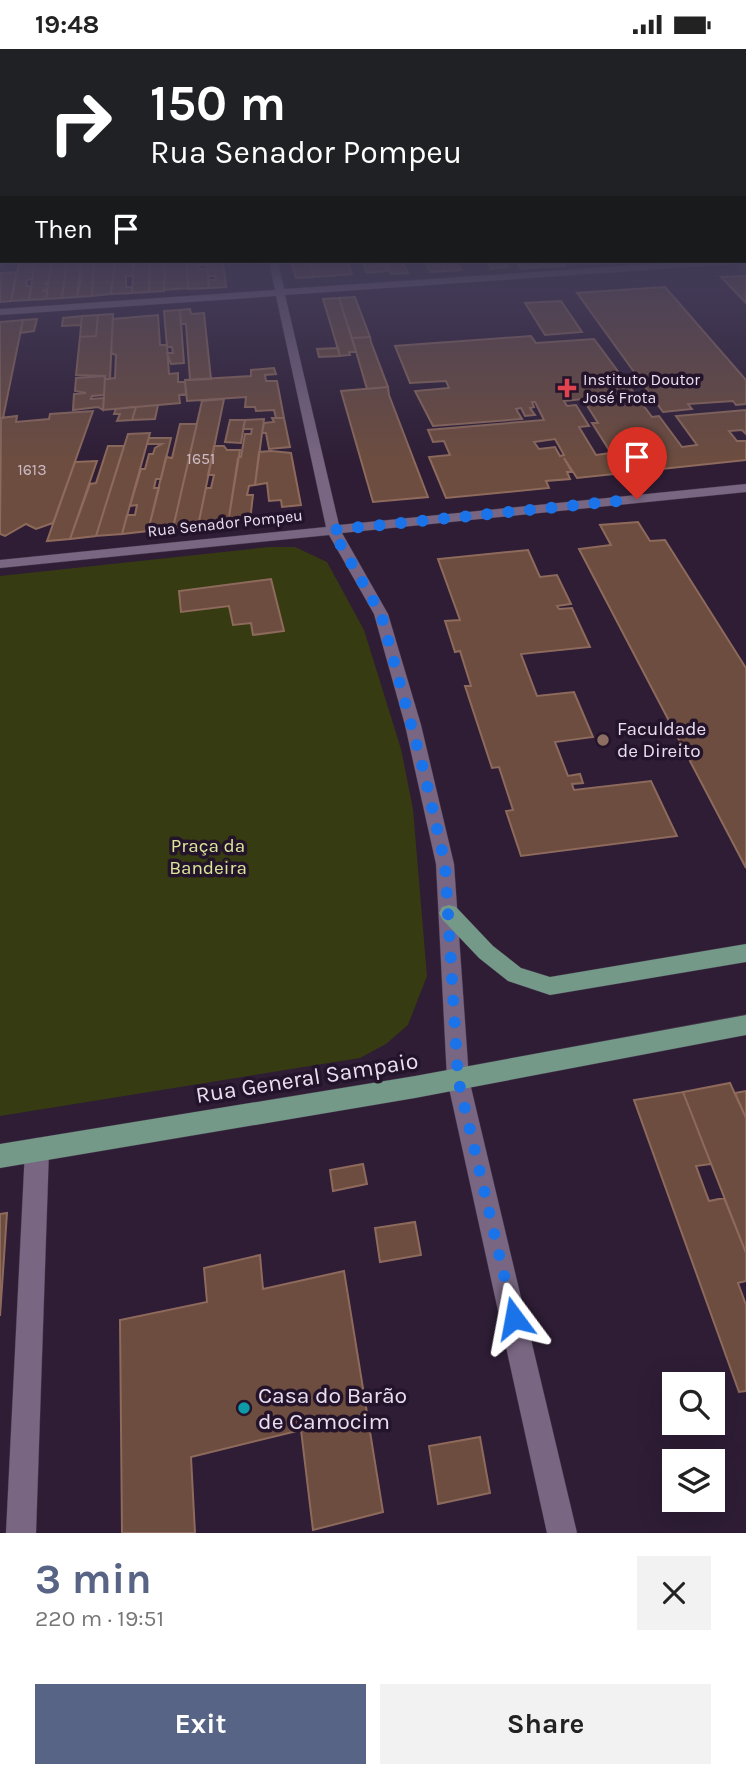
<!DOCTYPE html>
<meta charset="utf-8">
<style>
body{margin:0;font-family:Karla,sans-serif;background:#f2f2f2;color:#222;height:100vh;display:flex;flex-direction:column;font-size:26px;white-space:nowrap}
*{box-sizing:border-box;margin:0}
p{font-size:23px;color:#767676}
.icon{flex:none;width:38px;height:38px;fill:none;stroke:currentColor;stroke-width:2;stroke-linecap:round;stroke-linejoin:round}
.map{position:relative;height:1484px;overflow:hidden}
.side{display:flex;flex-direction:column;background:#fff;flex:1}
.side>*{flex:none}
.guide{position:absolute;left:0px;top:0px;width:747px;height:214px;box-shadow:0 7px 28px #0002;background:#202124;color:#fff;overflow:hidden}
.controls{position:absolute;left:662px;top:1323px;display:grid;gap:14px}
.controls a{display:grid;place-items:center;width:63px;height:63px;border-radius:0px;background:#fff;box-shadow:0 7px 28px #0002;font-size:35px}
.pin{position:absolute;display:grid;place-items:center;width:60px;height:60px;color:#fff;margin:-72px -30px;border-radius:50% 50% 50% 0;rotate:-45deg;box-shadow:0 0 7px #0007}
.pin .icon{rotate:45deg}
.me{position:absolute;width:77px;margin:-38px;rotate:347deg;stroke-linejoin:round;filter:drop-shadow(0 0 5px #0008)}
.turn{display:flex;align-items:center;gap:24px;height:147px;padding:0 35px;font-size:32px}
.turn .icon{width:91px;height:91px;stroke-width:2.5}
.turn b{display:block;font-size:49px;line-height:60px}
.then{display:flex;align-items:center;height:66px;padding:0 35px;background:#0003;gap:14px;font-size:26px}
.round{display:grid;place-items:center;flex:none;width:74px;height:74px;border-radius:0px;background:#f2f2f2}
.summary{display:flex;align-items:center;justify-content:space-between;height:119px;padding:0 35px}
h1{font-size:42px;font-weight:700;line-height:52px;color:#586485}
.button{display:flex;gap:14px;margin-top:auto;padding:14px 35px}
.button a{flex:1;height:80px;border-radius:0px;background:#586485;color:#fff;font-size:28px;font-weight:700;line-height:80px;text-align:center}
.button a+a{background:#f2f2f2;color:#222}
.status{display:flex;justify-content:space-between;align-items:center;height:49px;padding:0 35px;background:#fff;direction:ltr}
.status svg{height:19px;fill:currentColor}
.map>svg:first-child{display:block}
</style>
<div class="status"><b>19:48</b><svg viewBox="0 0 49 12"><path d="M0 12V9h3v3zM5 12V6h3v6zM10 12V3h3v9zM15 12V0h3v12zM26 1h20v11H26zM47 4h2v5h-2z"/></svg></div>
<div class="map">
<svg width="746" height="1484" viewBox="0 0 746 1484">
<rect width="100%" height="100%" fill="#2e1d35"/>
<path fill="#373b12" d="M269,498H295L327,513L364,581L401,700L413,760L427,927L408,976L386,995L360,1009L0,1067V527Z"/>
<path fill="#6d4d3f" stroke="#8d6a5c" stroke-width="2" fill-rule="evenodd" d="M26,212H35L34,221L30,223H33L32,230L27,231L26,237H31L29,251L11,252L19,214Z
M52,212L48,234L44,235H48L47,241L42,242L47,241L46,250L29,251L35,212Z
M52,212H67L62,249L46,250Z
M67,212H81L77,248L62,249Z
M81,212H94L92,247L77,248L82,226Z
M94,212H115L111,245L92,247Z
M115,212H129V216L133,215V227H126V238H132V244L111,245Z
M134,212H150L149,243L132,244Z
M150,212H165L164,242L149,243Z
M165,212H187L188,239L164,241Z
M187,212H207V216H198V220H208L209,239L188,240Z
M207,212H223L226,238L209,239L208,231H216L215,227H208Z
M291,212H309L314,228L296,229Z
M309,212H347L352,225L314,228Z
M362,212H383L388,222L367,224Z
M385,212H402L408,224L391,225Z
M425,212H441L446,222L431,223Z
M441,212H456L461,221L446,222Z
M487,212H504L508,218L491,220Z
M516,212H538L543,218L521,220Z
M538,212H561L565,217L543,218Z
M16,223L11,252L0,253L1,224Z
M746,227V254L721,228Z
M665,238L746,331V355L736,356L733,352L688,355L692,360L663,363L577,244Z
M355,248L356,251L370,288L352,289L339,249Z
M339,249L356,303H349L350,306L340,307L323,250Z
M561,252L582,283L545,286L525,254Z
M190,260L191,265L204,264L211,330L190,331L186,275H181L180,261Z
M180,261L184,314L171,315L167,304H173L172,298H167L164,262Z
M113,265L110,330H105V327L76,326L80,288L96,287L98,266Z
M98,266L96,287L80,288L82,267Z
M158,266L160,296H167L169,325L178,324V333H185L186,345L179,346L180,354L103,361L105,330L115,329L116,306L111,304L113,270Z
M82,267L81,276L62,277L63,269Z
M37,270L34,282L20,284L23,271Z
M23,271L3,369L0,370V273Z
M531,287L536,294L594,290L652,368L659,367L682,398L697,396L676,367L746,361V385L742,381L729,382L737,392H746V411L577,429L564,409L572,423H567L570,430L546,432L549,439L446,449L429,408L450,406L444,392L433,393L428,381L544,371L535,353H532L534,358L530,359L535,366L525,367L521,359L516,360L522,370L433,377L415,342L449,339L446,332L410,334L395,297ZM583,350L598,374H592L611,404L596,406L579,378L589,377L576,356L567,357L564,352ZM555,390L564,406L560,407L555,398L539,400L534,393Z
M370,288L371,293L388,338L367,340L352,289Z
M338,299L340,307L319,308L317,300Z
M274,319L276,325L265,326L266,332H277L284,369H276L274,361L256,362L255,358H245L246,348L187,352L185,331L251,327V321Z
M105,327L104,346L92,347L91,350L104,349L103,361L98,358L73,361L74,345L86,344L75,342L76,329Z
M388,338L389,346L428,448L373,453L341,342Z
M224,350L198,477L173,479L202,352Z
M158,356L155,370L132,371L136,358Z
M132,358H136L132,371L117,372L120,365H114L116,360Z
M93,362L53,474L36,480L26,475L5,487L0,485L1,369L17,367L16,373L49,370L50,365Z
M272,369H284L290,398L269,400L266,384H262L264,374L274,373Z
M264,370L255,436L249,437L247,446H253L250,472L228,474L238,409L241,408L245,385H251L252,380H243L245,371Z
M230,371H245L241,394L225,393Z
M180,375H197L173,479L148,482L166,408L172,409Z
M150,384L122,485L96,487L128,385Z
M149,389H171L161,430H156L154,439H159L148,482L122,485L127,466H135L137,456L130,457L141,420H145L149,405H153L155,399L162,395H147Z
M108,397H124L96,487L70,490L90,435L96,434Z
M214,397H224L227,401H240L228,474L198,477L206,439H211L214,426H208Z
M271,402L291,404L301,456L282,458L281,451L269,452L267,434L255,436L259,403Z
M97,412L70,490L47,492L75,413Z
M638,473L650,492L665,491L746,619V819L579,500L611,496L600,476Z
M528,501L540,528L557,526L571,555L557,557L559,560L572,559L590,598L521,605L537,647L574,643L593,688L555,693L568,727L580,725L583,734L572,735L574,741L651,732L677,787L521,807L506,762L513,761L499,718L492,719L465,637H471L460,602L455,603L445,572L460,571L438,510Z
M271,530L284,582L253,586L251,574L233,576L229,557L181,563L179,542Z
M730,1034L746,1069V1204L683,1043Z
M746,1042V1069L735,1044Z
M683,1043L711,1115L696,1117L709,1152L724,1149L746,1204V1232L738,1234L746,1256V1342L739,1343L634,1051Z
M363,1115L367,1135L333,1142L330,1121Z
M7,1164L0,1267V1165Z
M415,1173L421,1206L380,1213L375,1179Z
M260,1206L263,1240L344,1222L383,1463L313,1481L301,1381L191,1408L195,1484H122L120,1271L207,1253L204,1219Z
M480,1388L490,1444L438,1455L429,1397Z"/>
<g fill="none" stroke-linecap="round" stroke-linejoin="round">
<defs>
<path id="minor" d="M269,212H278L284,240L696,212H737L732,215L285,246L339,476L746,435V443L342,484L388,565L421,676L454,815L469,1030L577,1484H547L447,1030L436,815L405,676L374,565L329,486L0,519V511L326,478L276,247L0,266V260L275,241Z
M37,1089L45,1093L49,1101L36,1484H6L25,1101L29,1093Z"/>
<path id="major" d="M449,856L456,858L493,897L521,919L550,928L746,895V913L550,946L508,932L479,909L442,870L439,864L442,858Z
M746,966V986L415,1049L0,1119V1095L415,1027Z"/>
</defs>
<use href="#minor" stroke="#45374b" stroke-width="1"/>
<use href="#major" stroke="#45374b" stroke-width="1"/>
<use href="#minor" fill="#796682" fill-rule="evenodd"/>
<use href="#major" fill="#759988" fill-rule="evenodd"/>
</g>
<linearGradient id="sky" x2="0" y2="1"><stop stop-color="#19101d"/><stop offset="0.5" stop-color="#46405c"/><stop offset="1" stop-color="#46405c" stop-opacity="0"/></linearGradient>
<rect width="746" height="414" fill="url(#sky)"/>
<g fill="none" stroke-linecap="round" stroke-linejoin="round">
<path stroke="#1a73e8" stroke-width="12" stroke-dasharray="0 21.6" d="M514,1269L458,1030L445,815L424,723L381,565L332,481L637,450"/>
</g>
<path fill="#e0444e" stroke="#24142b" stroke-width="2.5" d="M563.5 328.5h7v7h7v7h-7v7h-7v-7h-7v-7h7z"/>
<circle fill="#8d6e63" stroke="#24142b" stroke-width="2.5" cx="603" cy="691" r="7"/>
<circle fill="#0f9aa8" stroke="#24142b" stroke-width="2.5" cx="244" cy="1359" r="7"/>
<g text-anchor="middle" dominant-baseline="central" stroke-width="7" stroke-linejoin="round" paint-order="stroke">
<g font-size="16" fill="#eadff0" stroke="#24142b" text-anchor="start">
<text x="583" y="330">Instituto Doutor<tspan x="583" dy="18">José Frota</tspan></text>
</g>
<g font-size="16" fill="#cbbac4">
<text x="201" y="409">1651</text>
<text x="32" y="420">1613</text>
</g>
<g font-size="16" fill="#eadff0" stroke="#24142b">
<text transform="translate(225 474) rotate(-6)">Rua Senador Pompeu</text>
</g>
<g font-size="19" fill="#eadff0" stroke="#24142b" text-anchor="start">
<text x="617" y="680">Faculdade<tspan x="617" dy="22">de Direito</tspan></text>
</g>
<g font-size="19" fill="#dce699" stroke="#24142b">
<text x="208" y="797">Praça da<tspan x="208" dy="22">Bandeira</tspan></text>
</g>
<g font-size="23" fill="#eadff0" stroke="#24142b">
<text transform="translate(307 1029) rotate(-9)">Rua General Sampaio</text>
</g>
<g font-size="23" fill="#eadff0" stroke="#24142b" text-anchor="start">
<text x="258" y="1346">Casa do Barão<tspan x="258" dy="26">de Camocim</tspan></text>
</g>
</g>
</svg>
<div class="controls">
<a><svg class="icon" aria-label="search" viewBox="0 0 24 24"><circle cx="10" cy="10" r="6"/><path d="M15 15l6 6"/></svg></a>
<a><svg class="icon" aria-label="layers" viewBox="0 0 24 24"><path d="M12 4l9 5-9 5-9-5zM3 14l9 5 9-5"/></svg></a>
</div>
<div class="pin" style="left:637px;top:450px;background:#d93025"><svg class="icon" aria-label="arrive" viewBox="0 0 24 24"><path d="M6 21V4h12l-3 4 3 4H6"/></svg></div>
<svg class="me" style="left:514px;top:1269px" viewBox="-20 -20 40 40"><path d="M0-17L14 15 0 8-14 15z" fill="#1a73e8" stroke="#fff" stroke-width="4"/></svg>
<div class="guide">
<div class="turn"><svg class="icon" aria-label="right" viewBox="0 0 24 24"><path d="M7 20v-9h11M14 6l5 5-5 5"/></svg><div><b>150 m</b>Rua Senador Pompeu</div></div>
<div class="then">Then<svg class="icon" aria-label="arrive" viewBox="0 0 24 24"><path d="M6 21V4h12l-3 4 3 4H6"/></svg></div>
</div>
</div>
<section class="side">
<div class="summary"><div><h1>3 min</h1><p>220 m · 19:51</p></div><a class="round"><svg class="icon" aria-label="close" viewBox="0 0 24 24"><path d="M6 6l12 12M18 6L6 18"/></svg></a></div>
<div class="button"><a>Exit</a><a>Share</a></div>
</section>
